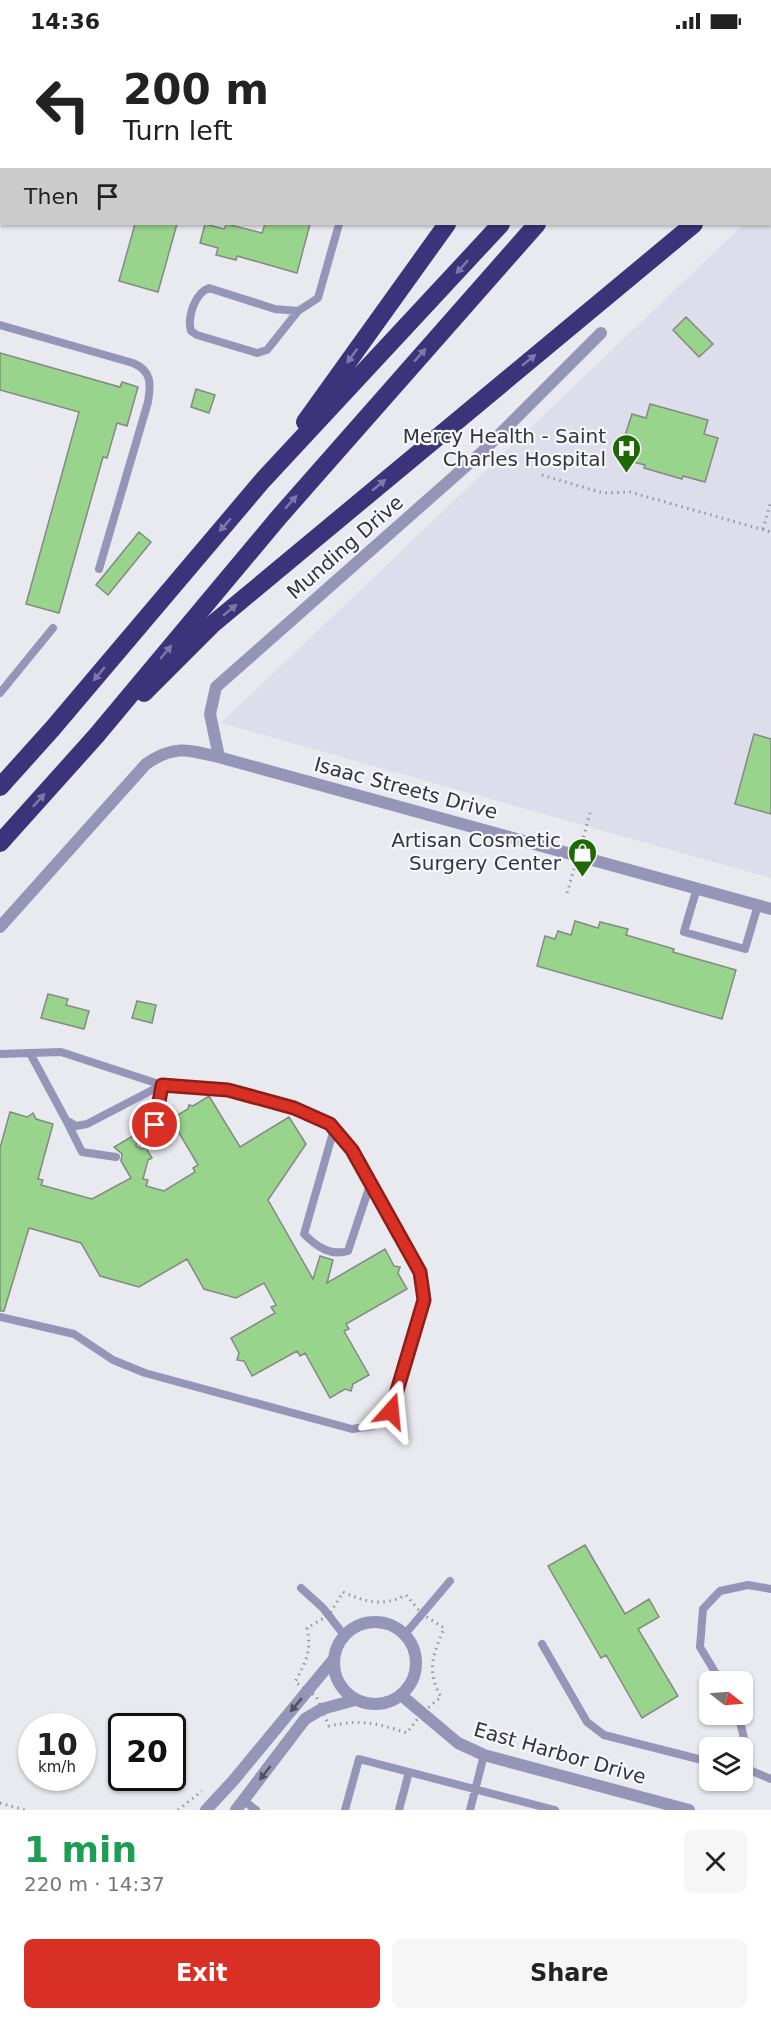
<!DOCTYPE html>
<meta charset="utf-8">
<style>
body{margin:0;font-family:"DejaVu Sans",sans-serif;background:#f6f6f6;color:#222;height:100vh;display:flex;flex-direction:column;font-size:22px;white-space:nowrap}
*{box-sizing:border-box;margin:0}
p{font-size:20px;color:#767676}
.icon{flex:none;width:33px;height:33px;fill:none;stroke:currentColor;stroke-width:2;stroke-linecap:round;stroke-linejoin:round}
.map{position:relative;height:1768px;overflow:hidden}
.side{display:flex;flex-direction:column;background:#fff;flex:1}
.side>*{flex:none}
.hud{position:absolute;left:0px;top:0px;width:771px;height:183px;box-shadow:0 2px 4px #0004;background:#fff;color:#222;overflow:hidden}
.needle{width:39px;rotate:107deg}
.buttons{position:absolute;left:699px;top:1629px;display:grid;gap:12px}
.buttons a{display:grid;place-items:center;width:54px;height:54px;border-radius:9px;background:#fff;box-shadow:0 2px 4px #0004;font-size:30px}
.speed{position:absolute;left:18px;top:1671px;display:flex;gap:12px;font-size:30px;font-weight:700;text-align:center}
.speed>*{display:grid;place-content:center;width:78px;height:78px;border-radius:50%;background:#fff;box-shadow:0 2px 4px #0004;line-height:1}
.speed small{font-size:15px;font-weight:400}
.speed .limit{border:3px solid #111;border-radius:9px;background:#fff;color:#111}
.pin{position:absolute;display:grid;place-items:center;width:51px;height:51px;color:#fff;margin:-26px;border:3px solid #fff;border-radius:50%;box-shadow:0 2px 6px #0007}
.me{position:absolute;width:66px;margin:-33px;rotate:18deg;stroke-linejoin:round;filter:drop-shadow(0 0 4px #0008)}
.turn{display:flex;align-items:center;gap:21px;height:126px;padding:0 24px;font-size:27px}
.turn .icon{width:78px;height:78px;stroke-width:2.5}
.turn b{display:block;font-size:42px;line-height:51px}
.then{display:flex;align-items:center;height:57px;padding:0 24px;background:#0003;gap:12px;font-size:22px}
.round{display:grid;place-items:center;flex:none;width:63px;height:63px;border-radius:9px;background:#f6f6f6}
.head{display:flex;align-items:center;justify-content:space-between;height:102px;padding:0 24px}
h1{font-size:36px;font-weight:700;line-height:45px;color:#1e9e55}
.primary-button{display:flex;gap:12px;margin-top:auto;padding:12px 24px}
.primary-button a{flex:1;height:69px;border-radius:9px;background:#d93025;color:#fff;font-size:24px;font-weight:700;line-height:69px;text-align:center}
.primary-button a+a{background:#f6f6f6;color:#222}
.status{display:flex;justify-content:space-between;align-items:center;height:42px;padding:0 30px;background:#fff;direction:ltr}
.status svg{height:16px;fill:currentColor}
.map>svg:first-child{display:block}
</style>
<div class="status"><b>14:36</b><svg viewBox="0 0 49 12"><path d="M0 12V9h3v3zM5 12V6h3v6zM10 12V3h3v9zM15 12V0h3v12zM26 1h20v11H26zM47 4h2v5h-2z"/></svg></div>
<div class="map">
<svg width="771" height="1768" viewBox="0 0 771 1768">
<rect width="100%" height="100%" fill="#e9e9f0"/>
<path fill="#ddddec" d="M771,155V836L221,681L744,182H770Z"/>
<path fill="#98d48b" stroke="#848983" stroke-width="1.5" d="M135,182H177L158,250L119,239Z
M205,182L224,187L227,182L262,191L265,182H310L297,231L237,214L236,218L216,213L218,206L200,201Z
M686,275L713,302L699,315L673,288Z
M0,311L120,345L122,340L138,345L127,384L117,381L107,416L103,415L59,571L26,562L79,370L0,348Z
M196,347L215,353L209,371L191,365Z
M650,362L708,378L704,392L718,396L705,440L683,434L682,437L644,426L645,423L633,420L635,413L620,409L632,372L646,376Z
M139,490L151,500L108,553L96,543Z
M754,692L771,697V772L735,762Z
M575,879L598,886L600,880L628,887L626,893L674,907L673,910L736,928L722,977L537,924L545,894L555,897L558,889L571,893Z
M48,952L68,957L66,963L89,969L84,987L41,976Z
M137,959L156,963L152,981L132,976Z
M209,1054L240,1105L289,1075L306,1102L268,1158L313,1237L320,1214L333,1218L327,1241L385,1207L394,1224L400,1225L398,1231L407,1247L346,1282L349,1287L344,1289L369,1333L353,1342L351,1349L345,1347L330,1356L305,1311L300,1314L297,1309L252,1334L244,1319L237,1318L239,1311L231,1296L275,1271L271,1265L276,1263L264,1241L236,1256L204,1247L187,1217L139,1245L100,1234L81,1201L29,1186L4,1269H0V1106L10,1070L27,1075L33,1071L36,1077L53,1082L38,1137L43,1138L41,1143L92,1157L131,1136L121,1119L122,1112L114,1105L138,1091L136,1104L141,1107L146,1106L152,1116L148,1118L143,1137L148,1138L146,1144L164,1149L195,1130L193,1126L198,1123L171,1077L188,1067L189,1063L193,1064Z
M585,1503L625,1572L649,1557L659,1575L638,1587L678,1654L642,1676L606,1613L601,1616L548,1524Z"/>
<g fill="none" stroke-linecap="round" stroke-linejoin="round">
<path stroke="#96969c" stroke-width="3" stroke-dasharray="1.5 4.5" stroke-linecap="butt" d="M736,0L742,2
M770,9H771
M542,433L603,451L630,450L771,490
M763,487L771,459
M582,801L590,771
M567,851L574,827
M343,1550C365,1560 383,1565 406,1553L422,1572L444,1586C433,1614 426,1628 441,1655L422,1671L407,1691C377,1681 360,1677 329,1684L316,1654L295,1640C306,1620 312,1608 307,1586L329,1573Z
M0,1761L25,1768
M178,1768L202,1749"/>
<path stroke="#9595b8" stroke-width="8" d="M329,0L333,2
M182,2V0
M280,2L281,0
M298,269L275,267L209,246C195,251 187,275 191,289L197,293L257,311L267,308L298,269L318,256L339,182
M0,283L133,321C152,329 151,342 148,360L99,527
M0,651L53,586
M697,846L684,890L745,907L758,863
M0,1012L61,1010L162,1043L227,1048L294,1066L330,1082L352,1108L370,1143L348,1209C330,1214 317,1205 304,1192L334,1087
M31,1013L66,1078L76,1084L87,1082L162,1043
M66,1078L82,1110L116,1115
M142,1101L155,1083L162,1043
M0,1275L74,1292L113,1318L145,1331L352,1387L373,1384L391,1369L424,1258L420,1230L370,1143
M301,1546L323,1566L344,1593
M405,1592L450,1539
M542,1602L587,1680L604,1693L710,1720
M721,1640L700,1605L703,1567L720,1549L748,1543L771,1547
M738,1672L745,1700L742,1706
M742,1725L771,1737
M243,1758L256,1768
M345,1768L359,1717L555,1768
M399,1768L409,1730
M470,1768L484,1713"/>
<path stroke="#9595b8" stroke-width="12" d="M219,715L210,672L216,645L482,410L601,291
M334 1621a41 41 0 1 1 82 0a41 41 0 1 1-82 0Z
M401,1653L458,1701L484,1713L689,1768
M206,1768L233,1739L333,1618
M236,1768L305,1677L322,1667L355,1658"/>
<path stroke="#9595b8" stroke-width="12" d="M0,885L146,722C175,702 190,708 222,716L771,867"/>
<path stroke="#3d337a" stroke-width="18" d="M565,2L566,0
M667,2L669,0
M710,2L711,0
M770,111L771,109
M305,380L447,182
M144,651L214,581L694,182
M0,745L53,686L263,438L501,182
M0,801L96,694L279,475L537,182"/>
</g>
<defs><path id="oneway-solid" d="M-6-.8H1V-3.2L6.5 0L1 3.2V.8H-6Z" transform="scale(1.5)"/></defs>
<g fill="#7e77a8">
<use href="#oneway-solid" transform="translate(462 225) rotate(132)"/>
<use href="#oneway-solid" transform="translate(420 313) rotate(-49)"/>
<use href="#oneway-solid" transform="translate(352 314) rotate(126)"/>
<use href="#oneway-solid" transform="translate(529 318) rotate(-40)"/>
<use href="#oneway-solid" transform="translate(379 443) rotate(-40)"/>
<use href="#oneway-solid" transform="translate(291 460) rotate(-49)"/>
<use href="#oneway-solid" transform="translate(225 483) rotate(131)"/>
<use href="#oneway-solid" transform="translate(230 568) rotate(-40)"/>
<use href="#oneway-solid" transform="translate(166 610) rotate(-50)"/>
<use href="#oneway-solid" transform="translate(99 632) rotate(130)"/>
<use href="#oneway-solid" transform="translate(39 758) rotate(-48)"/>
</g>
<g fill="#52525f">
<use href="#oneway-solid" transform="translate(296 1663) rotate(130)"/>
<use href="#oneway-solid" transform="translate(265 1731) rotate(128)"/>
</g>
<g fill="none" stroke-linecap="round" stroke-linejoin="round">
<defs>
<path id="route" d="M155,1083L162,1043L228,1048L294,1066L330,1082L352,1108L420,1230L424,1258L391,1369"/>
</defs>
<use href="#route" stroke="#8d1f18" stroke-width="15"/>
<use href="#route" stroke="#d93025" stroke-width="10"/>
</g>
<defs>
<symbol id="hospital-pin" viewBox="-11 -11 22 30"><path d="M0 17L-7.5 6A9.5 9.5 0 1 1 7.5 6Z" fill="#1f6904" stroke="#f6f6fe"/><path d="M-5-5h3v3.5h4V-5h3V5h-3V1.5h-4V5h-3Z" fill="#fff"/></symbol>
<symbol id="shop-pin" viewBox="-11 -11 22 30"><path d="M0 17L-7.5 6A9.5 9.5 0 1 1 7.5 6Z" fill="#1f6904" stroke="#f6f6fe"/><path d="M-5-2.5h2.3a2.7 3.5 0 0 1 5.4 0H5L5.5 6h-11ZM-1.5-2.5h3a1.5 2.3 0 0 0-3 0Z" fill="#fff"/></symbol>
</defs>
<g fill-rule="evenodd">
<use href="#hospital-pin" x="610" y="390" width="33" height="45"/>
<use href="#shop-pin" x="566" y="794" width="33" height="45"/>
</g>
<g text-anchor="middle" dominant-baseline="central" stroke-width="4.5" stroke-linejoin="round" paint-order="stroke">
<g font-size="20" fill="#363639" stroke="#f6f6fe" text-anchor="end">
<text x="606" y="394">Mercy Health - Saint<tspan x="606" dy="23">Charles Hospital</tspan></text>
<text x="561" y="798">Artisan Cosmetic<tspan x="561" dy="23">Surgery Center</tspan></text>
</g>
<g font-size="20" fill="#363639" stroke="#f6f6fe">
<text transform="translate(345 505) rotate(-41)">Munding Drive</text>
<text transform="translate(406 746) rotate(15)">Isaac Streets Drive</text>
<text transform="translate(560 1711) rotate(16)">East Harbor Drive</text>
</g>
</g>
</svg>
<div class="buttons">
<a><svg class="needle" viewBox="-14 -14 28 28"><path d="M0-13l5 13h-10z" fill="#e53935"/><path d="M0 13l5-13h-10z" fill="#767676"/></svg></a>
<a><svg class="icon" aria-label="layers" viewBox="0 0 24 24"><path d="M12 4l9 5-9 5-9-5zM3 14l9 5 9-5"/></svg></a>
</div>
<div class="speed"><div>10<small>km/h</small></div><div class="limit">20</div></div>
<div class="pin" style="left:155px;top:1083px;background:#d93025"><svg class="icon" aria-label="arrive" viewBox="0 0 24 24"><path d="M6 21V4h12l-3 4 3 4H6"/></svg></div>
<svg class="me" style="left:391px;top:1369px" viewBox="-20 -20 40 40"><path d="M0-17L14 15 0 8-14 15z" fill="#d93025" stroke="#fff" stroke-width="4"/></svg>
<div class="hud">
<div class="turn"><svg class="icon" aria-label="left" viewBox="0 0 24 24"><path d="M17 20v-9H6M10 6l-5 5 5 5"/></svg><div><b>200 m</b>Turn left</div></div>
<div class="then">Then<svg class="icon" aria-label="arrive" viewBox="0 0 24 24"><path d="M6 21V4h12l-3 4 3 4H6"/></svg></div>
</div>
</div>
<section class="side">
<div class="head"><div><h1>1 min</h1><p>220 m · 14:37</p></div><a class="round"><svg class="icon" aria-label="close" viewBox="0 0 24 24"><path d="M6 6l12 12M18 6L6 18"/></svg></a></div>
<div class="primary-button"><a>Exit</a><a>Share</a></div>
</section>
